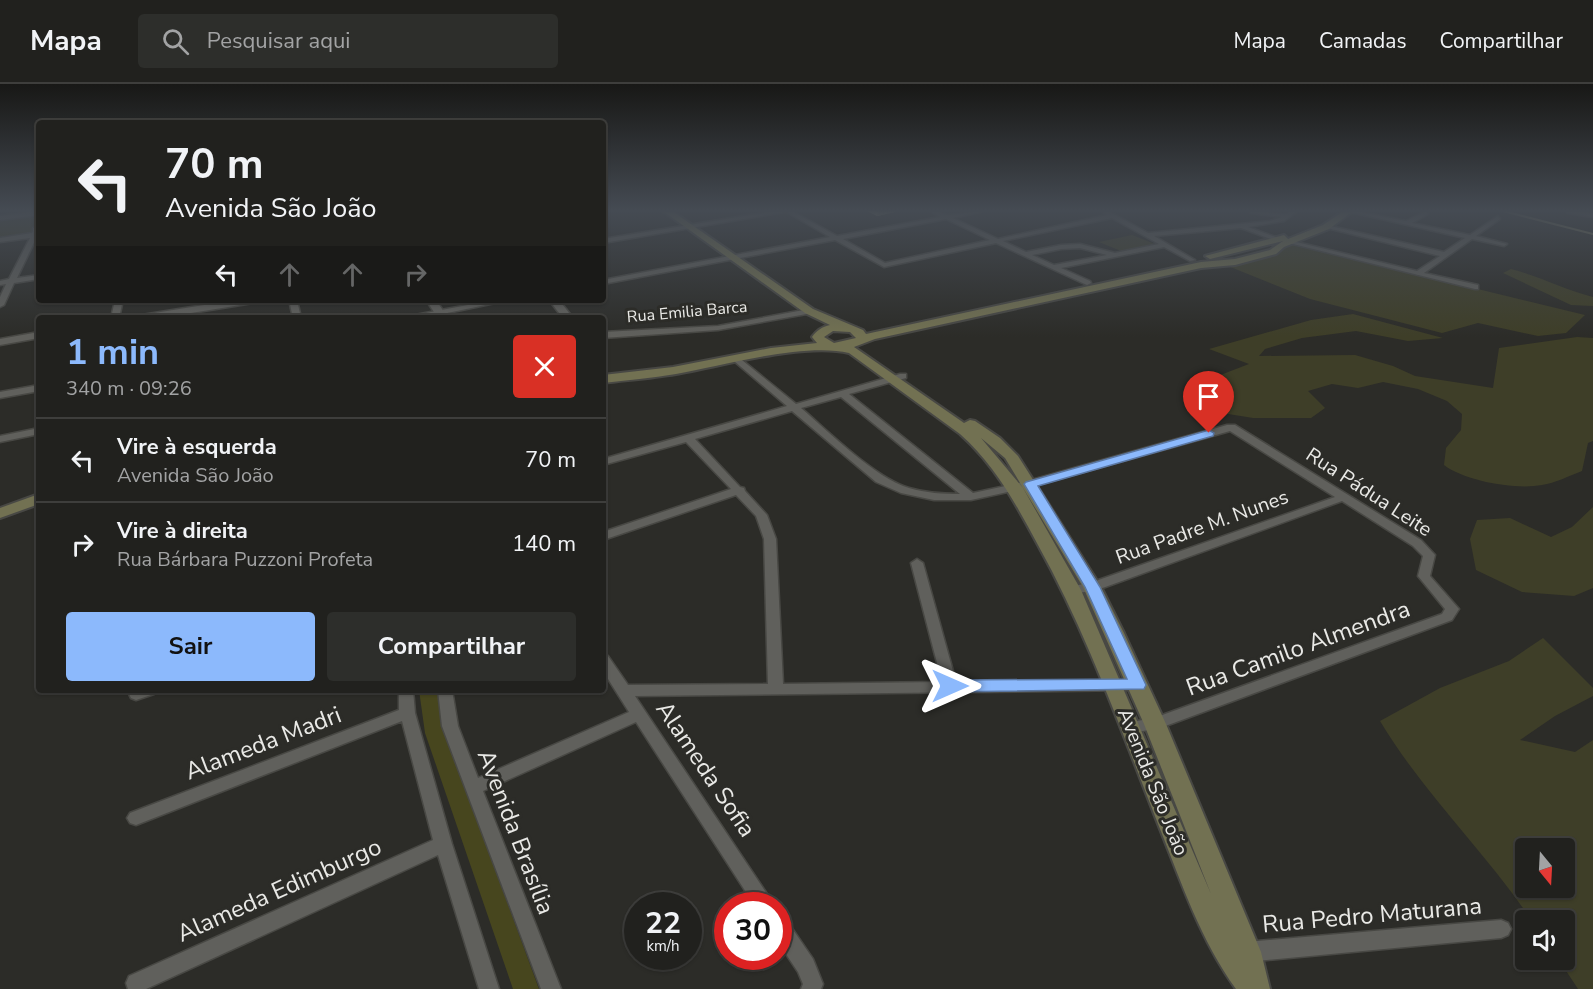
<!DOCTYPE html>
<html lang="pt">
<meta charset="utf-8">
<style>
body{margin:0;font-family:"Nunito Sans",sans-serif;background:#2d2e2b;color:#f1f3f6;height:100vh;display:flex;flex-direction:column;font-size:22px;white-space:nowrap}
*{box-sizing:border-box;margin:0}
p{font-size:20px;color:#a2a3a4}
.icon{flex:none;width:33px;height:33px;fill:none;stroke:currentColor;stroke-width:2;stroke-linecap:round;stroke-linejoin:round}
.map{position:relative;flex:1;overflow:hidden}
.details{position:absolute;left:36px;top:231px;width:570px;height:378px;display:flex;flex-direction:column;background:#21211e;border-radius:6px;box-shadow:0 2px 4px #0004,0 0 0 2px #3e3e3c}
.details>*{flex:none}
.top-card{position:absolute;left:36px;top:36px;width:570px;height:183px;border-radius:6px;box-shadow:0 2px 4px #0004,0 0 0 2px #3e3e3c;background:#21211e;color:#f1f3f6;overflow:hidden}
.needle{width:39px;rotate:162deg}
.tools{position:absolute;left:1515px;top:754px;display:grid;gap:12px}
.tools a{display:grid;place-items:center;width:60px;height:60px;border-radius:6px;background:#21211e;box-shadow:0 2px 4px #0004,0 0 0 2px #3e3e3c;font-size:30px}
.speed{position:absolute;left:624px;top:808px;display:flex;gap:12px;font-size:30px;font-weight:700;text-align:center}
.speed>*{display:grid;place-content:center;width:78px;height:78px;border-radius:50%;background:#21211e;box-shadow:0 2px 4px #0004,0 0 0 2px #3e3e3c;line-height:1}
.speed small{font-size:15px;font-weight:400}
.speed .limit{border:9px solid #d22;background:#fff;color:#111}
.pin{position:absolute;display:grid;place-items:center;width:51px;height:51px;color:#fff;margin:-62px -26px;border-radius:50% 50% 50% 0;rotate:-45deg;box-shadow:0 0 6px #0007}
.pin .icon{rotate:45deg}
.me{position:absolute;width:66px;margin:-33px;rotate:90deg;stroke-linejoin:round;filter:drop-shadow(0 0 4px #0008)}
.turn{display:flex;align-items:center;gap:21px;height:126px;padding:0 30px;font-size:27px}
.turn .icon{width:78px;height:78px;stroke-width:2.5}
.turn b{display:block;font-size:42px;line-height:51px}
.lanes{display:flex;align-items:center;height:57px;padding:0 30px;background:#0003;justify-content:center;gap:30px;direction:ltr}
.lanes .off{opacity:.35}
.round{display:grid;place-items:center;flex:none;width:63px;height:63px;border-radius:6px;background:#2d2e2b}
.overview{display:flex;align-items:center;justify-content:space-between;height:102px;padding:0 30px}
h1{font-size:36px;font-weight:700;line-height:45px;color:#8cb9fc}
.cta{display:flex;gap:12px;margin-top:auto;padding:12px 30px}
.cta a{flex:1;height:69px;border-radius:6px;background:#8cb9fc;color:#111;font-size:24px;font-weight:700;line-height:69px;text-align:center}
.cta a+a{background:#2d2e2b;color:#f1f3f6}
ul{padding:0;list-style:none}
li{display:flex;align-items:center;gap:18px;height:84px;padding:0 30px;border-top:2px solid #3e3e3c}
li div{flex:1}
li b{display:block;font-size:22px}
li em{font-style:normal}
header{display:flex;align-items:center;gap:36px;box-sizing:border-box;height:84px;padding:0 30px;background:#21211e;border-bottom:2px solid #3e3e3c}
header strong{font-size:28px}
nav{display:flex;gap:33px;margin-inline-start:auto;font-size:21px}
.search{width:420px;height:54px;background:#2d2e2b;display:flex;align-items:center;gap:15px;box-sizing:border-box;padding:0 21px;border-radius:6px;color:#a2a3a4;font-size:22px}
.map>svg:first-child{display:block}
</style>
<header>
<strong>Mapa</strong>
<div class="search"><svg class="icon" aria-label="search" viewBox="0 0 24 24"><circle cx="10" cy="10" r="6"/><path d="M15 15l6 6"/></svg>Pesquisar aqui</div>
<nav><a>Mapa</a><a>Camadas</a><a>Compartilhar</a></nav>
</header>
<div class="map">
<svg width="1593" height="905" viewBox="0 0 1593 905">
<rect width="100%" height="100%" fill="#2c2c28"/>
<path fill="#3e3e28" fill-rule="evenodd" d="M39,130L32,151L0,155V135Z
M1132,151L1155,160L1121,167L1099,158Z
M1289,159L1585,231L1566,249L1538,252L1478,239L1442,249L1310,215L1223,180C1239,180 1260,178 1275,170C1281,167 1283,161 1289,159Z
M1511,185C1539,192 1565,206 1593,213V222L1571,221L1503,189Z
M1353,230L1443,254L1408,257L1356,247L1302,254L1265,265L1259,272L1355,271L1393,282L1415,292L1493,304L1499,264L1577,253L1593,254V357L1588,359L1582,387C1569,392 1555,399 1542,401C1515,406 1465,397 1444,381L1446,364L1461,346L1462,330L1447,317L1418,305L1383,298L1358,304L1332,300L1308,307L1325,324L1311,334H1253L1216,328L1200,315L1203,303L1223,290L1249,280L1209,265L1311,236Z
M1593,423V504L1574,512L1522,508L1476,486L1470,455L1477,436L1510,434L1551,453L1572,443Z
M1543,554L1593,604V612L1555,632L1520,656L1575,668L1593,656V905H1578L1559,876H1564V837H1532C1485,767 1423,709 1380,637L1440,604L1509,577ZM1526,765H1564V804H1526Z"/>
<g fill="none" stroke-linecap="round" stroke-linejoin="round">
<path stroke="#78775a" stroke-width="2" d="M1503,127L1593,150"/>
<path fill="#47461e" fill-rule="evenodd" d="M419,606H437L445,649L539,905H513L425,649Z"/>
<defs>
<path id="minor" d="M785,127H792L837,152L940,133L930,127H937L947,131L984,127L953,134L998,155L1107,131L1104,129V127H1108L1148,149L1270,137L1282,133L1251,129L1248,127L1286,130L1291,127H1297L1284,137L1248,143L1281,155V157L1279,158L1241,144L1154,152L1195,176L1190,177L1164,163L1061,184L1090,197L1091,199L1087,201L996,159L884,183L835,156L603,200V196L830,153ZM1112,134L1159,160L1115,169L1080,160L1061,161L1026,168L1003,157ZM946,135L990,156L885,179L843,155ZM1080,164L1107,171L1054,181L1032,171L1061,165Z
M1346,127H1356L1406,137L1426,127L1428,130L1412,139L1470,151L1498,132L1500,135L1476,152L1507,160L1504,162L1472,155L1424,189L1478,201V205H1475L1285,158L1288,156L1417,187L1440,172L1323,143L1326,141L1444,168L1465,154Z
M1565,127L1593,129V133L1568,129Z
M39,139V148L17,194L39,191V195L14,199L4,221L0,223V213L6,200L0,201V197L9,195L30,154L0,158V154L32,149L37,140Z
M115,216H123L119,234H111Z
M289,216H297L301,234H293Z
M494,216H510L423,234H406L410,232Z
M809,225L813,227L812,229L718,246L603,254V248L718,242Z
M737,272L796,320L900,290H906V294L849,310L973,409L1028,397L1227,341H1235L1421,456L1435,471L1430,492L1459,525L1452,536L1160,644L1131,649L1126,647L1123,643L1126,639L1154,634L1442,530L1445,525L1418,492L1423,472L1413,462L1342,417L1097,506L1072,510L1067,509L1066,506L1067,503L1090,499L1335,413L1230,347L1030,403L971,416H934L901,409L876,398L792,327L695,355L740,403L744,404L745,407L767,431L776,455L783,600L942,598L911,479L917,475L923,479L956,598L1138,596L1143,597L1145,601L1143,605L1138,606L635,612L775,822H755L636,638L483,707L561,905H541L442,642L438,606H452L458,642L478,694L629,628L603,587V571L608,572L628,601L768,600L764,455L756,432L736,411L603,456V448L731,405L686,358L603,381V375L787,322L734,277V273ZM841,313L960,410C943,410 926,409 909,404C875,394 829,348 801,324Z
M39,301V307L0,314V308Z
M39,344V350L0,358V352Z
M131,606H156L154,610L136,616L131,614L129,610Z
M399,606H413L415,629L452,760L499,905H479L438,771L146,905H128L126,899L129,892L433,756L402,637L136,741L130,739L127,734L130,729L399,626Z
M778,831L785,834L813,875L823,900L821,905H801L803,900L798,888L778,858Z
M1501,836L1508,839L1511,845L1508,851L1501,854L1246,878L1239,875L1236,868L1239,861L1246,858Z"/>
<path id="tertiary" d="M39,127V131L0,136V132Z
M774,127H790L603,159V155Z
M33,144H39V148H33Z
M235,216H258L253,219L160,234H137L142,231Z
M426,216H436L448,234H438Z
M549,216H559L573,234H563Z
M39,248V254L0,261V255Z"/>
<path id="secondary" d="M663,127H672L813,225L863,246L866,250L1201,178L1235,175L1270,166L1283,157L1210,175L1205,172L1284,151L1288,155L1323,141L1344,127H1353L1329,145L1284,163L1276,170L1235,181L1201,184L875,255L854,263L964,339L970,336L975,337L1000,354L1018,372L1101,503L1124,549L1166,640L1261,868L1270,905H1236C1201,857 1182,800 1160,745C1122,649 1088,551 1038,461C1016,420 995,381 960,350L849,269C805,258 722,282 676,290C652,294 627,296 603,299V291L673,283L771,264L817,259L812,253C817,246 822,243 830,241L805,229ZM833,247L850,248L856,254L834,259L824,253ZM981,354L1005,374L1083,503L1144,640L1211,810L1081,506L1023,404Z
M39,410V420L0,434V424Z"/>
</defs>
<use href="#minor" stroke="#484844" stroke-width="3"/>
<use href="#tertiary" stroke="#484844" stroke-width="3"/>
<use href="#secondary" stroke="#484844" stroke-width="4"/>
<use href="#minor" fill="#60605c" fill-rule="evenodd"/>
<use href="#tertiary" fill="#60605c" fill-rule="evenodd"/>
<use href="#secondary" fill="#727152" fill-rule="evenodd"/>
</g>
<path fill="#abac86" d="M867,127H895V128L877,132Z"/>
<path fill="#8b8c6d" d="M877,127H895V128L877,132Z"/>
<linearGradient id="sky" x2="0" y2="1"><stop stop-color="#181816"/><stop offset="0.5" stop-color="#454b53"/><stop offset="1" stop-color="#454b53" stop-opacity="0"/></linearGradient>
<rect width="1593" height="253" fill="url(#sky)"/>
<path fill="#8cb9fc" stroke="#5b78a4" stroke-width="1.5" d="M1209,346L1214,349L1213,352L1038,402L1100,503L1146,601L1144,605L950,608L944,606L941,602L944,598L950,596L1127,595L1085,503L1024,400L1026,398Z"/>
<g text-anchor="middle" dominant-baseline="central" stroke-width="6" stroke-linejoin="round" paint-order="stroke">
<g font-size="16" fill="#e9e9e6" stroke="#2c2c28">
<text transform="translate(687 228) rotate(-5)">Rua Emilia Barca</text>
</g>
<g font-size="20" fill="#e9e9e6" stroke="#2c2c28">
<text transform="translate(1369 408) rotate(33)">Rua Pádua Leite</text>
<text transform="translate(1202 443) rotate(-20)">Rua Padre M. Nunes</text>
<text transform="translate(1153 698) rotate(68)">Avenida São João</text>
</g>
<g font-size="24" fill="#e9e9e6" stroke="#2c2c28">
<text transform="translate(1298 564) rotate(-20)">Rua Camilo Almendra</text>
<text transform="translate(263 659) rotate(-21)">Alameda Madri</text>
<text transform="translate(706 685) rotate(56)">Alameda Sofia</text>
<text transform="translate(516 748) rotate(69)">Avenida Brasília</text>
<text transform="translate(279 806) rotate(-24)">Alameda Edimburgo</text>
<text transform="translate(1372 831) rotate(-5)">Rua Pedro Maturana</text>
</g>
</g>
</svg>
<div class="tools">
<a><svg class="needle" viewBox="-14 -14 28 28"><path d="M0-13l5 13h-10z" fill="#e53935"/><path d="M0 13l5-13h-10z" fill="#a2a3a4"/></svg></a>
<a><svg class="icon" aria-label="sound" viewBox="0 0 24 24"><path d="M4 9h4l5-4v14l-5-4H4zM17 9q2 3 0 6"/></svg></a>
</div>
<div class="speed"><div>22<small>km/h</small></div><div class="limit">30</div></div>
<div class="pin" style="left:1209px;top:349px;background:#d93025"><svg class="icon" aria-label="arrive" viewBox="0 0 24 24"><path d="M6 21V4h12l-3 4 3 4H6"/></svg></div>
<svg class="me" style="left:950px;top:602px" viewBox="-20 -20 40 40"><path d="M0-17L14 15 0 8-14 15z" fill="#8cb9fc" stroke="#fff" stroke-width="4"/></svg>
<div class="top-card">
<div class="turn"><svg class="icon" aria-label="left" viewBox="0 0 24 24"><path d="M17 20v-9H6M10 6l-5 5 5 5"/></svg><div><b>70 m</b>Avenida São João</div></div>
<div class="lanes"><svg class="icon" aria-label="left" viewBox="0 0 24 24"><path d="M17 20v-9H6M10 6l-5 5 5 5"/></svg><svg class="icon off" aria-label="ahead" viewBox="0 0 24 24"><path d="M12 20V5M6 11l6-6 6 6"/></svg><svg class="icon off" aria-label="ahead" viewBox="0 0 24 24"><path d="M12 20V5M6 11l6-6 6 6"/></svg><svg class="icon off" aria-label="right" viewBox="0 0 24 24"><path d="M7 20v-9h11M14 6l5 5-5 5"/></svg></div>
</div>
<section class="details">
<div class="overview"><div><h1>1 min</h1><p>340 m · 09:26</p></div><a class="round" style="background:#d93025;color:#fff"><svg class="icon" aria-label="close" viewBox="0 0 24 24"><path d="M6 6l12 12M18 6L6 18"/></svg></a></div>
<ul>
<li><svg class="icon" aria-label="left" viewBox="0 0 24 24"><path d="M17 20v-9H6M10 6l-5 5 5 5"/></svg><div><b>Vire à esquerda</b><p>Avenida São João</p></div><em>70 m</em></li>
<li><svg class="icon" aria-label="right" viewBox="0 0 24 24"><path d="M7 20v-9h11M14 6l5 5-5 5"/></svg><div><b>Vire à direita</b><p>Rua Bárbara Puzzoni Profeta</p></div><em>140 m</em></li>
</ul>
<div class="cta"><a>Sair</a><a>Compartilhar</a></div>
</section>
</div>
